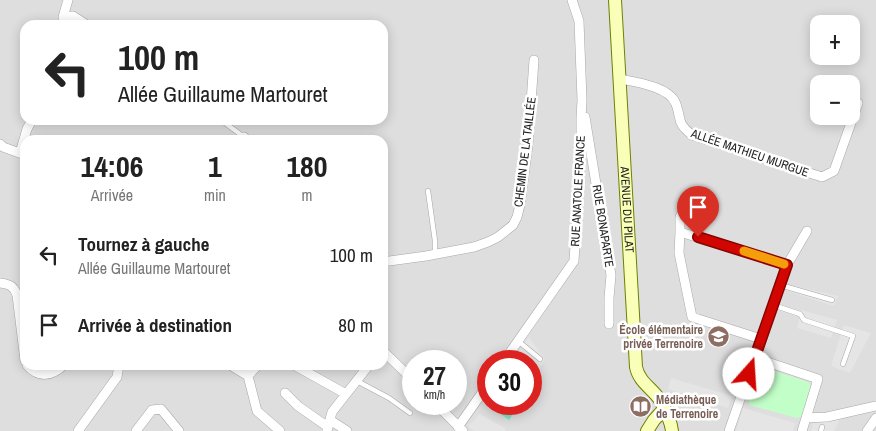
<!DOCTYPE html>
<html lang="fr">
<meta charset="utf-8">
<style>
body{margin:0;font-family:"Archivo Narrow",sans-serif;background:#f6f6f6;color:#222;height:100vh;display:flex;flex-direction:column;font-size:19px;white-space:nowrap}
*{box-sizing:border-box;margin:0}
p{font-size:16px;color:#767676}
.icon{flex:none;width:28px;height:28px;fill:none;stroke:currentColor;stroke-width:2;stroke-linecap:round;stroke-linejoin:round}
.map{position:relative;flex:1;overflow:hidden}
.panel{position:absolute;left:20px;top:135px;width:368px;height:235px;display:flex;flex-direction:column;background:#fff;border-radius:15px;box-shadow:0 2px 12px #0003}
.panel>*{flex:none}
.banner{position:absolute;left:20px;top:20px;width:368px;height:105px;border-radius:15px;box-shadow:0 2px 12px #0003;background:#fff;color:#222;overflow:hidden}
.controls{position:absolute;left:810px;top:15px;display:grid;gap:10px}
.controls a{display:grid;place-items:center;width:50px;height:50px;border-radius:10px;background:#fff;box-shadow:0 2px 12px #0003;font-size:25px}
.speed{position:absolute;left:402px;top:350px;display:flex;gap:10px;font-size:25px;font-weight:700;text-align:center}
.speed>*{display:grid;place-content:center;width:65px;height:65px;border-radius:50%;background:#fff;box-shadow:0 2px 12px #0003;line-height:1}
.speed small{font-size:12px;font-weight:400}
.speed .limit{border:8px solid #d22;background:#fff;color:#111}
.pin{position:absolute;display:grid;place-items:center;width:42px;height:42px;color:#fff;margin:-51px -21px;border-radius:50% 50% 50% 0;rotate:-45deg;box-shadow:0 0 5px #0007}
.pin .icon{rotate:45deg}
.me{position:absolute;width:55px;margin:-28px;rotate:19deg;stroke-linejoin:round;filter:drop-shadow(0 0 4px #0008)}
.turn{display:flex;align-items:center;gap:18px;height:105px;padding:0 15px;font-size:22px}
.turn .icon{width:65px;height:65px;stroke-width:2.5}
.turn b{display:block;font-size:35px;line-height:42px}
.eta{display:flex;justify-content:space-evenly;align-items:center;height:85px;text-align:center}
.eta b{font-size:30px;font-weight:700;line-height:35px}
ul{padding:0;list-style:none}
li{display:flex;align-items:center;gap:15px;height:70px;padding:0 15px}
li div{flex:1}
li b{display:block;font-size:19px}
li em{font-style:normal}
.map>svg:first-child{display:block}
</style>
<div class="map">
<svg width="876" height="431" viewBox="0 0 876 431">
<rect width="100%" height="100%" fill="#f2efe7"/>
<path fill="#dfdede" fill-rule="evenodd" d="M0,0H876V431H0ZM819,24H851V56H819ZM25,25H382V120H25ZM819,84H851V116H819ZM25,140H382V365H25ZM414,361H456V404H414ZM489,361H531V404H489Z"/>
<path fill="#c2ffc8" d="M762,367L808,382L812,388L804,415L797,418L749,405V400H751L753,396L751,395L759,369Z"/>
<path fill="#7ee8c2" d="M501,404H520L509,420L496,411Z"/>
<path fill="#e5e5e5" d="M790,285L838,296L834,306L787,291Z
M801,310L837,320L831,338L797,328Z
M844,325L871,333L850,373L831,366Z
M529,337L545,360L539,368L517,353Z
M671,378L732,396L728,408L668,389Z
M743,408L795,423L793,431H736Z
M480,414L506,429L505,431H474L468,426Z
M840,419L834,431H811L813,423Z"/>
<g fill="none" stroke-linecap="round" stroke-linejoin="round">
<defs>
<path id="lane" d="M221,120L244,137
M428,191L435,241V254
M780,285L832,300
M773,305L800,314L804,320L853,336L843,364
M518,341L540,359
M357,381L389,398L410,413
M821,431L822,427"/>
<path id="street" d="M63,17L73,16L87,25
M64,25L63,17L68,0
M620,79C636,82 670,87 676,104C682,121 676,122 692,135L822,177L834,171L858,103
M585,117L611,275L609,298V324
M242,140L244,137
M0,144L3,147L25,155
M20,153L27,129L32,120
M680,232V217L687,206
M382,262L426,256L474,247L488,242L498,237L513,225L517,217L520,205L528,145L534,60
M0,283C9,284 14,286 17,295L25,361
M761,339L692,317L679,253L680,232L787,265
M382,350L414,381
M755,358L818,379L802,431
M504,361L574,261L581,149V118L582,100L579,21L572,0
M27,365C39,379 52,376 64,365
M230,365L248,376
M258,365L248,376L257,411L280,431
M294,365L346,394
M285,393L298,406L328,427
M436,404L463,431
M806,418L827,417L876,406
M330,420L347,431
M458,427L489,383
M78,431L117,377L119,365
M136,431L152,410L161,409L179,431
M327,431L332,412L369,365
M729,431L787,265L807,231
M867,431L876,418"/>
<g id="secondary">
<path id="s1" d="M615,0L636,367C639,382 652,388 660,400C665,409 671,421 672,431"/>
<path d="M647,431L654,420L664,409"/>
</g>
</defs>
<use href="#lane" stroke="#a8a8a8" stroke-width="5.5"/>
<use href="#street" stroke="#a8a8a8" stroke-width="10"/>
<use href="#secondary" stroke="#6f8000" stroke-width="14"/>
<use href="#lane" stroke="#fff" stroke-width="4.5"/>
<use href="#street" stroke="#fff" stroke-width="9"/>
<use href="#secondary" stroke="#f9ffb8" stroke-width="12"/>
</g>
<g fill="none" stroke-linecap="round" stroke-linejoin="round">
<defs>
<path id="route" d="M698,237L787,265L749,374"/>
</defs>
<use href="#route" stroke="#880400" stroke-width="12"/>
<use href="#route" stroke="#d20600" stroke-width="9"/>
<path stroke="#f59e0b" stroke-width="9" d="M744,251L784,264"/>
</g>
<defs>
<symbol id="school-disc" viewBox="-11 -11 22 22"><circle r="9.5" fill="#8d6e63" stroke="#fff"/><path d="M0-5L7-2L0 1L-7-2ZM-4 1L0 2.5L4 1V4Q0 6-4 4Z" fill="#fff"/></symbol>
<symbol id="library-disc" viewBox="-11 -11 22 22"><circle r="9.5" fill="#8d6e63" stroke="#fff"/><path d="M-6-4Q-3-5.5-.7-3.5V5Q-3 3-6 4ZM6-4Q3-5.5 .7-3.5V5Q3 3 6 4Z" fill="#fff"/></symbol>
</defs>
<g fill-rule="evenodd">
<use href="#school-disc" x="706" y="324" width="25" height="25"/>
<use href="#library-disc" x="628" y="394" width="25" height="25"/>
</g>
<g text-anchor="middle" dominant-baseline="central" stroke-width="5" stroke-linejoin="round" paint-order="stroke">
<g font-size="12" fill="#212121" stroke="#fff">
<text transform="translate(525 152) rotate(-83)">CHEMIN DE LA TAILLÉE</text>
<text transform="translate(750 153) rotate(19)">ALLÉE MATHIEU MURGUE</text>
<text transform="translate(578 191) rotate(-87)">RUE ANATOLE FRANCE</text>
<text stroke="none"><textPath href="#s1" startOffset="210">AVENUE DU PILAT</textPath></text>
<text transform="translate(603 226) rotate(81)">RUE BONAPARTE</text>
</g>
<g font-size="12" font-weight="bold" fill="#785e54" stroke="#fff" text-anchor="end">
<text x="703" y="330">École élémentaire<tspan x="703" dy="14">privée Terrenoire</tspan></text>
<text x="656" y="400" text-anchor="start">Médiathèque<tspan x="656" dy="14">de Terrenoire</tspan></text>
</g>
</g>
</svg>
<div class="controls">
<a>+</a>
<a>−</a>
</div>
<div class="speed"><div>27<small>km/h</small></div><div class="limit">30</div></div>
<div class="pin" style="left:698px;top:237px;background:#d93025"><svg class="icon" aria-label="arrive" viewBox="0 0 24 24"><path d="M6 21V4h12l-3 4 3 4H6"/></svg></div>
<svg class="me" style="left:749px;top:374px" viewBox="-20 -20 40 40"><circle r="19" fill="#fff"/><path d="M0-13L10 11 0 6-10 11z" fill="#d20600"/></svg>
<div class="banner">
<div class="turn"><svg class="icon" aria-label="left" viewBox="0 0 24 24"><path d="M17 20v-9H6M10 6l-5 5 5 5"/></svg><div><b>100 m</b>Allée Guillaume Martouret</div></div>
</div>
<section class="panel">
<div class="eta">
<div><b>14:06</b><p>Arrivée</p></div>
<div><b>1</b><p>min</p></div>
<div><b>180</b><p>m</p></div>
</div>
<ul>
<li><svg class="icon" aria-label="left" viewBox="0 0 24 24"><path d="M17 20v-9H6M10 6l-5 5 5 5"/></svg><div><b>Tournez à gauche</b><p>Allée Guillaume Martouret</p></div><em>100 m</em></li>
<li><svg class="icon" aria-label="arrive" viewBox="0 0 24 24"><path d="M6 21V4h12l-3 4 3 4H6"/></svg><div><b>Arrivée à destination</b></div><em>80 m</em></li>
</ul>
</section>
</div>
